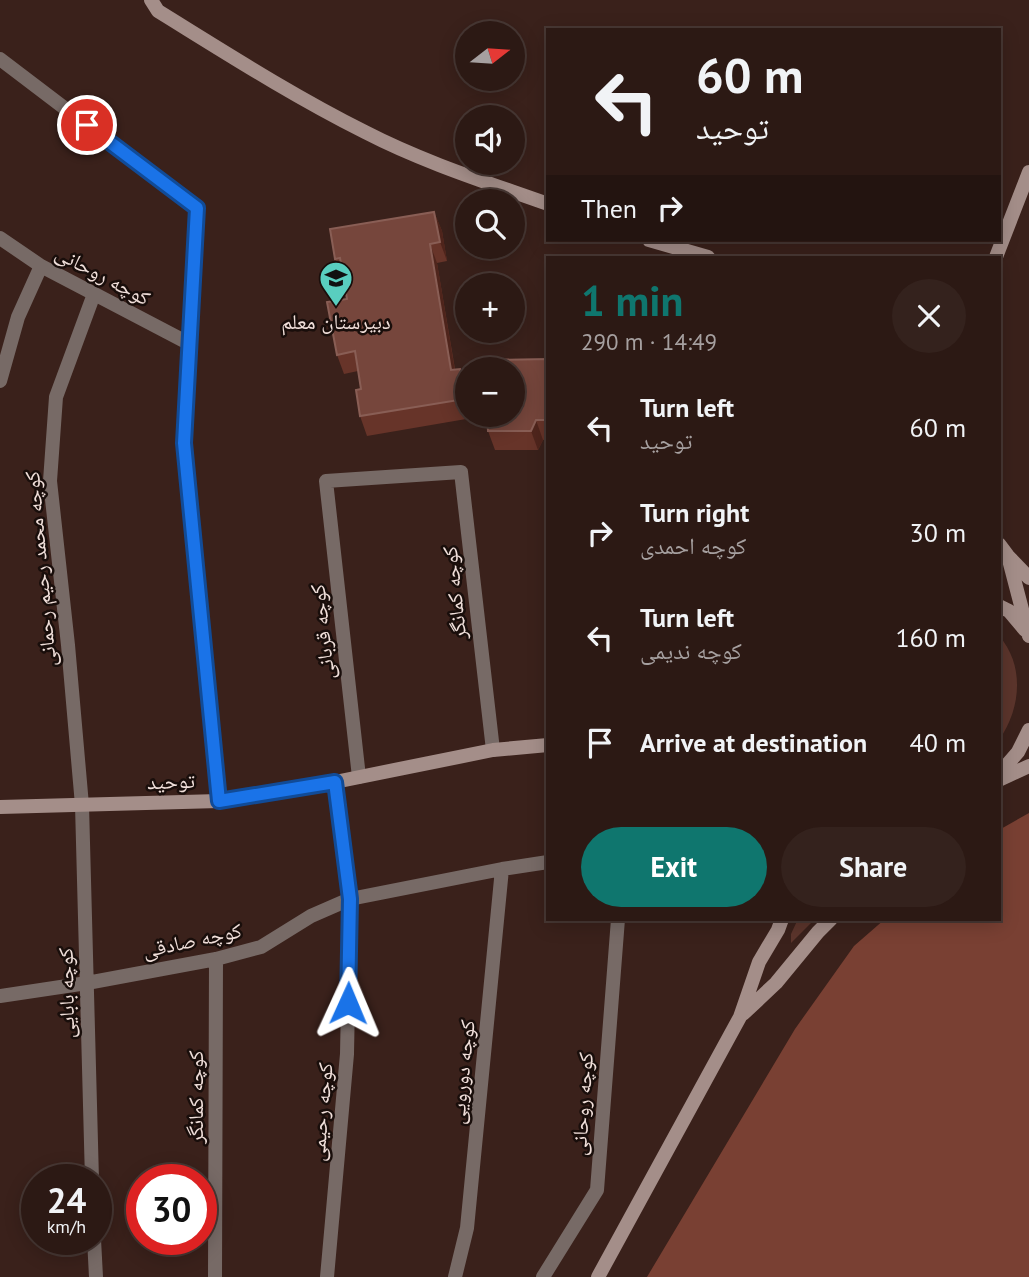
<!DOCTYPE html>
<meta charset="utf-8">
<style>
body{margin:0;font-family:"PT Sans","Noto Naskh Arabic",sans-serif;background:#34221d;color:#f1f3f6;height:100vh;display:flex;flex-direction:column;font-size:26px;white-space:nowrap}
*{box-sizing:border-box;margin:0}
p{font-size:23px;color:#a6a0a0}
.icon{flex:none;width:38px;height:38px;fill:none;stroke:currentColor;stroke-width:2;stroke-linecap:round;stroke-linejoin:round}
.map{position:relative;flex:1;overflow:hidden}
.sheet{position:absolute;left:546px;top:256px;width:455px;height:665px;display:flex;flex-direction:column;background:#2c1914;border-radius:0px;box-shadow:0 4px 18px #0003,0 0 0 2px #483834}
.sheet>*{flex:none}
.banner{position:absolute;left:546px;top:28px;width:455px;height:214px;border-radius:0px;box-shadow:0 4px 18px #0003,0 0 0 2px #483834;background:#2c1914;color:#f1f3f6;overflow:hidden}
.needle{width:46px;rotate:73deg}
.controls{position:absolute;left:455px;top:21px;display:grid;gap:14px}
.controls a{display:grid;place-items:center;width:70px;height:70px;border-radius:50%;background:#2c1914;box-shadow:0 4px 18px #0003,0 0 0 2px #483834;font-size:35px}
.speed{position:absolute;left:21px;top:1164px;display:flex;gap:14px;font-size:35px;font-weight:700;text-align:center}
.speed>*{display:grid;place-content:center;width:91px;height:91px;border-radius:50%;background:#2c1914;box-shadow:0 4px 18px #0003,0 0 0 2px #483834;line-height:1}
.speed small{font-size:18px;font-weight:400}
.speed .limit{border:10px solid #d22;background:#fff;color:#111}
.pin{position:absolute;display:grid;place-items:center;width:60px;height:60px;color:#fff;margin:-30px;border:4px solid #fff;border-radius:50%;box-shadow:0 2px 7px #0007}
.me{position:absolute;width:77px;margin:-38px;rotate:1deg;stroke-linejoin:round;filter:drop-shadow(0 0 5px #0008)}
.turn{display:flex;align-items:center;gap:24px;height:147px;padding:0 35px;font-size:32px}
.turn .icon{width:91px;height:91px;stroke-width:2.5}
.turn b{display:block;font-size:49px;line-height:60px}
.then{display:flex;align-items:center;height:66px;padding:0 35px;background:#0003;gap:14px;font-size:26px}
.round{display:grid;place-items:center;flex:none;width:74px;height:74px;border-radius:37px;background:#34221d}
.headline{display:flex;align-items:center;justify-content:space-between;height:119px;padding:0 35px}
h1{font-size:42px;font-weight:600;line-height:52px;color:#0f766e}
.button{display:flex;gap:14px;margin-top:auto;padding:14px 35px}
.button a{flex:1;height:80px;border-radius:42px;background:#0f766e;color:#fff;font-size:28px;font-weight:600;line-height:80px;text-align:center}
.button a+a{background:#34221d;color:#f1f3f6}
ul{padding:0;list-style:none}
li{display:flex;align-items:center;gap:21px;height:105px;padding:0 35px}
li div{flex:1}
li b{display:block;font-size:26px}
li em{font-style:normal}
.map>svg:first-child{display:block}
</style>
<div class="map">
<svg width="1029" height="1277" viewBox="0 0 1029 1277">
<rect width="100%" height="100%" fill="#3a211b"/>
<path fill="#5c352c" d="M999,636C1025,665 1021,709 999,740Z
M798,919H815L791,943V934Z"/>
<path fill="#794033" d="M1029,813V1277H647L795,1029L854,946L885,919H999V830Z"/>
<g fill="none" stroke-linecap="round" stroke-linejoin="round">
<path stroke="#776a66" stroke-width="14" d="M0,59L196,208L184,443L219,801
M0,238L41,266L190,344
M0,381L18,317L41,266
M359,777L326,481L461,472L493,750
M0,996L87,983L216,959L261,947L311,916L350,899L502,869L548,862
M92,1180L82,805L68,645L50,481L56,397L94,294
M94,1239L96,1277
M215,1277L216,959
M327,1277L347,1054L350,899L335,782
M455,1277L467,1228L502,869
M543,1277L597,1190L618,919"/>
<path stroke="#a48e89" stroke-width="14" d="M151,0L158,11C226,53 293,96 365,132C423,162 486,182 548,204
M649,240L708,257
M996,257L1029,172
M999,544L1008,556L1029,578
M1008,556L1029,636
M999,606L1009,611L1025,630
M999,774L1018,752L1029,730
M999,780L1029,766
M0,807L219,801L335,782L493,750L548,745
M743,1014L776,983L818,932L831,919
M598,1277L740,1017L759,962L778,930L782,919"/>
</g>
<path fill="#673429" d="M434,212L442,231L447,261L437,263L455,369H460L467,387V415H472V418L367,436L360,416L361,389L358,371L344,374L337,355L347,299L344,278H342L335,259Z
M548,359V439L543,440L538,450H495L488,431Z"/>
<path fill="#4f251c" d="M434,212L442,231L447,261L440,242Z
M430,244L437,263L458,389L451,370Z
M460,369L467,387V404L465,399Z
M536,420L543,440L538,450L531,431Z"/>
<path fill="#76463c" stroke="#895e55" stroke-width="2" d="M434,212L440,242L430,244L451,370L460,369L465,399L360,416L356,390L361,389L355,351L337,355L327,302L347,299L340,258L335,259L330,229Z
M548,359V420H536L531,431H488L487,415H513V369H487V360Z"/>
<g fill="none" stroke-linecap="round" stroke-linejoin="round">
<defs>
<path id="route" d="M87,125L197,208L184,443L219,801L335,782L350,899L348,1003"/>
</defs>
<use href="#route" stroke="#114b97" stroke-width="18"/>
<use href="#route" stroke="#1a73e8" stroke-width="12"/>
</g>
<defs>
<symbol id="school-pin" viewBox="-11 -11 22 30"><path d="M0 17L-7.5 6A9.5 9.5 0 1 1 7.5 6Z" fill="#59cebf" stroke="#190e0b"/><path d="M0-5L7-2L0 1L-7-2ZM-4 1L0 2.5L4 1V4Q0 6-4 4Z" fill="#111"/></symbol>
</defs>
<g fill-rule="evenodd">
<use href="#school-pin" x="317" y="259" width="38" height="52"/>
</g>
<g text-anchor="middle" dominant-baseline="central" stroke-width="5" stroke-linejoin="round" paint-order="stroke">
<g font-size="21" fill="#f0dfda" stroke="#190e0b">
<text transform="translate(103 275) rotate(28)">کوچه روحانی</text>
<text transform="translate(40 569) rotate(-95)">کوچه محمد رحیم رحمانی</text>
<text transform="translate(454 593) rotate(-96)">کوچه کمانگر</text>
<text transform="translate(322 632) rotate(-96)">کوچه قربانی</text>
<text transform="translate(171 781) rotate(-2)">توحید</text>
<text transform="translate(192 940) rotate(-12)">کوچه صادقی</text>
<text transform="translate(66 993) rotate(-91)">کوچه بابایی</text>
<text transform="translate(462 1072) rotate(-84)">کوچه دورویی</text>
<text transform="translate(195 1097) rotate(-90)">کوچه کمانگر</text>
<text transform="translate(582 1104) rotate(-86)">کوچه روحانی</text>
<text transform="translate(321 1112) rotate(-85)">کوچه رحیمی</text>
</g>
<g font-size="21" fill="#f0dfda" stroke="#190e0b">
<text x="336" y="321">دبیرستان معلم</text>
</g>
</g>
</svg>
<div class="controls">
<a><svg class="needle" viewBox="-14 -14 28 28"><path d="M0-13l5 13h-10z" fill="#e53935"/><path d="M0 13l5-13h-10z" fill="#a6a0a0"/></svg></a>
<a><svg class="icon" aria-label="sound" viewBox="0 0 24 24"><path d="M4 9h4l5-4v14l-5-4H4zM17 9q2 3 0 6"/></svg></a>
<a><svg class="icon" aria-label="search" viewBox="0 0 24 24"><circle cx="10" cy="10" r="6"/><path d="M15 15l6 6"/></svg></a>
<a>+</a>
<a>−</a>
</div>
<div class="speed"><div>24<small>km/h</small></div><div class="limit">30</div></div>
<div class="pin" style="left:87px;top:125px;background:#d93025"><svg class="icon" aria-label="arrive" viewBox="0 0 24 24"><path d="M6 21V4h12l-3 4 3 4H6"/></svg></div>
<svg class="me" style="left:348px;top:1003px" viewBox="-20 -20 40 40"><path d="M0-17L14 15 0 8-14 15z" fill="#1a73e8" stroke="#fff" stroke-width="4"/></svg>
<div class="banner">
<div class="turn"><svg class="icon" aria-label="left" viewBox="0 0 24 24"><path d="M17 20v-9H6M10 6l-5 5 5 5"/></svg><div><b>60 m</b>توحید</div></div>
<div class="then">Then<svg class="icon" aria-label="right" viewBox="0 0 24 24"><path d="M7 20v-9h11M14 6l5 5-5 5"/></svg></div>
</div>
<section class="sheet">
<div class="headline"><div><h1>1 min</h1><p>290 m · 14:49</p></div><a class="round"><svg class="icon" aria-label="close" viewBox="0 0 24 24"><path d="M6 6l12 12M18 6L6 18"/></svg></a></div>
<ul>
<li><svg class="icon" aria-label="left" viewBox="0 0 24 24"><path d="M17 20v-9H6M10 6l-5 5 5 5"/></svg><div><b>Turn left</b><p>توحید</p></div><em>60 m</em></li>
<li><svg class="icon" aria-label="right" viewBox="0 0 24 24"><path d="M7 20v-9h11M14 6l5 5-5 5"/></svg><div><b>Turn right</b><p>کوچه احمدی</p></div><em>30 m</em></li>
<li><svg class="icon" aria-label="left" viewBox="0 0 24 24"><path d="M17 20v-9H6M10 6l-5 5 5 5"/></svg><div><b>Turn left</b><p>کوچه ندیمی</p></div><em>160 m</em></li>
<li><svg class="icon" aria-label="arrive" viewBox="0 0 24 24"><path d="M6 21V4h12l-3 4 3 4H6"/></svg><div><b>Arrive at destination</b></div><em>40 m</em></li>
</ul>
<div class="button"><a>Exit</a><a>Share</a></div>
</section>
</div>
